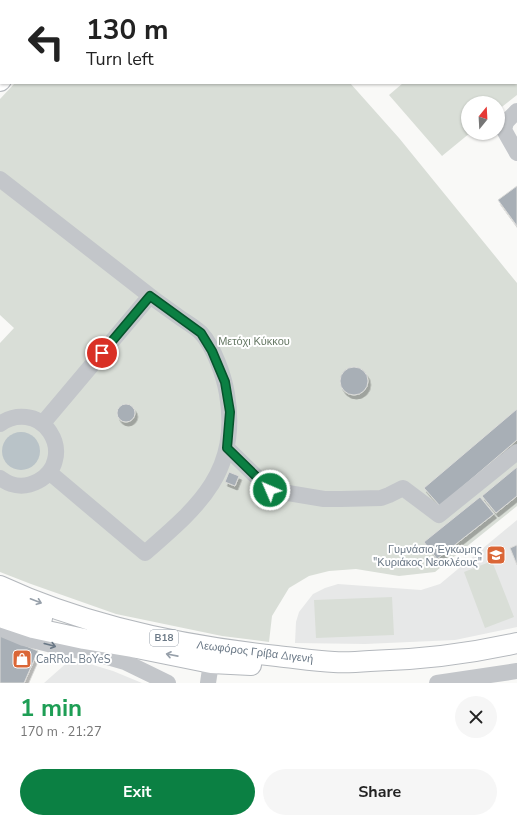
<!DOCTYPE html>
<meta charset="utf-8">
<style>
body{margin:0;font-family:"Nunito Sans",sans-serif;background:#f6f6f6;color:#222;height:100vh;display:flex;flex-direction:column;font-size:15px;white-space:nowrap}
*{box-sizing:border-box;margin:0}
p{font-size:13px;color:#767676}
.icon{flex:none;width:22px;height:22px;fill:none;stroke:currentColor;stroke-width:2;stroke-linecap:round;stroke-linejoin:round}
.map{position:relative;height:683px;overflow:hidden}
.details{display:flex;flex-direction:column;background:#fff;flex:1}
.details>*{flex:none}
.hud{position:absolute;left:0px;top:0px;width:517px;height:84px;box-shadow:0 1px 3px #0004;background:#fff;color:#222;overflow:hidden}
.needle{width:26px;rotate:18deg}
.controls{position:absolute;left:461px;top:96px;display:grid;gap:8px}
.controls a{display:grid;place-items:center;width:44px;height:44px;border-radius:50%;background:#fff;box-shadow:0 1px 3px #0004;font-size:20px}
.pin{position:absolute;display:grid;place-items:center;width:34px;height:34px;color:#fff;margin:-17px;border:2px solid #fff;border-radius:50%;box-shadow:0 1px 4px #0007}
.me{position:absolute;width:44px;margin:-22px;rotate:315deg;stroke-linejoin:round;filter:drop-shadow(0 0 3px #0008)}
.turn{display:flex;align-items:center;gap:14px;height:84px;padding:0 20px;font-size:18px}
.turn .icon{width:52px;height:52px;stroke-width:2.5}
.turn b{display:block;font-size:28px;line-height:34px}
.round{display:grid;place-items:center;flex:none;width:42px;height:42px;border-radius:21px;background:#f6f6f6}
.headline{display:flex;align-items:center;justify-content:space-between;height:68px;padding:0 20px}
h1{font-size:24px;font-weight:700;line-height:30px;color:#1e9e55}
.cta{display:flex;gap:8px;margin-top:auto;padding:8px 20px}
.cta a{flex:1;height:46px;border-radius:24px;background:#0b8043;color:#fff;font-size:16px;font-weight:700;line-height:46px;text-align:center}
.cta a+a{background:#f6f6f6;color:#222}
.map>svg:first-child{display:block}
</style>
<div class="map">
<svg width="517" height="683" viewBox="0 0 517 683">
<defs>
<filter id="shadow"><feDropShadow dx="2.5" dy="4" stdDeviation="0" flood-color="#0004"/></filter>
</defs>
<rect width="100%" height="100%" fill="#f9f9f7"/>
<path fill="#e7e8e8" d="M517,520V627L455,640L365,644L295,643L296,622L299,612L313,594L325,588L338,584L421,590L440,584Z
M70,660L77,662L90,664L113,671L142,683H44Z"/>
<path fill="#d9ded7" d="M95,0H272L273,1H94Z
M501,0H517V95L498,110V103H468V133H470L442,156L389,95L403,83H516V1H500Z
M15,83H350L399,138L517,283V506L435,572L399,576L356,569L329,571L309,576L289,588L272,616L269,642L222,636L116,614L31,584L0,572V343L14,328L0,315V99Z
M492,561L514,617L485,628L464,572Z
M392,597L394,635L316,638L314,600Z"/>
<path fill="#b9c3c8" d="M2 451a19 19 0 1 1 38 0a19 19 0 1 1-38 0Z"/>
<path fill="#a8afb6" stroke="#dbdbd9" filter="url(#shadow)" d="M331,0H371L372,1H330Z
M517,186V226L498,200Z
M340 381a14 14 0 1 1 28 0a14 14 0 1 1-28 0Z
M117 413a9 9 0 1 1 18 0a9 9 0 1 1-18 0Z
M517,409V440L440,506L424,488Z
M517,467V496L496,513L482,496Z
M229,472L239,476L235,486L225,482Z
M480,497L494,514L437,559L424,542Z
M517,545V565L510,548Z
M0,635L38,651L24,683H0Z"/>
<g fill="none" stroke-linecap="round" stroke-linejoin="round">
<defs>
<path id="major" d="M28,1L29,0
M71,1L72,0
M0,31L1,30
M0,81L1,80
M0,586C86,626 183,646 277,656C296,658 315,661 334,662C346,663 358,662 370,661C420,660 468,654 517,643
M0,602L42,618
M0,617L33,628L84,639L132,647L211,663L251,665"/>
</defs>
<use href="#major" stroke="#b4b8bd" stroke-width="22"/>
<path stroke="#c3c6ca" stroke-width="16" d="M393,0L394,1
M483,1L484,0
M517,111L506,122L504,130L517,153
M0,179C44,213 87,247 131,281C147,294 163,306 179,317C186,322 195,327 201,333C214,347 224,376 227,394C240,472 199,506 145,553L49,472
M43,423L150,296
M0,424C8,418 16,416 26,417C46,419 60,441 55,460C51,478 29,490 11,484C7,483 3,480 0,478
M227,448L270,490L324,499H341L381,498L389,495L403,488L439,515L517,452
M0,628L24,638L56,646L104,656L125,662L168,683
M208,683L211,663
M437,683L517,671"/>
<use href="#major" stroke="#fff" stroke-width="20"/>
</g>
<defs><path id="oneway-shaft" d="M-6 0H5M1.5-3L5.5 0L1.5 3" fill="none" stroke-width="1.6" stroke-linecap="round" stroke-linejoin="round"/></defs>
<g stroke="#97a0aa">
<use href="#oneway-shaft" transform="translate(36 601) rotate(21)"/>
<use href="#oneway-shaft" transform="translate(172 655) rotate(-169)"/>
</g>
<use stroke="#6a7886" href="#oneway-shaft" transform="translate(50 645) rotate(15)"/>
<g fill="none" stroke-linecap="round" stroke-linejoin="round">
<defs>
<path id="route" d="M102,353L150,296L201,333L212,351L225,382L230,412L227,448L270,490"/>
</defs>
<use href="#route" stroke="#07532c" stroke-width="10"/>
<use href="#route" stroke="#0b8043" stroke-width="7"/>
</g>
<defs>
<symbol id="school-square" viewBox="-11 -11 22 22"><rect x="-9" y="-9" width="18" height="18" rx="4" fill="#da6637" stroke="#fff"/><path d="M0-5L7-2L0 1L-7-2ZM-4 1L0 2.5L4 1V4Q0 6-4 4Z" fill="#fff"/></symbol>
<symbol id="shop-square" viewBox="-11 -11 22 22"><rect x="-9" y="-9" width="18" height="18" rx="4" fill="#da6637" stroke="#fff"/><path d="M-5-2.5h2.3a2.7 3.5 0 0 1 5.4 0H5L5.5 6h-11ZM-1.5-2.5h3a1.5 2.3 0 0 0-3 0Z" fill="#fff"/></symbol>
</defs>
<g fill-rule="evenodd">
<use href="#school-square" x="485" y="544" width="22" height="22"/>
<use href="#shop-square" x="11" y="648" width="22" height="22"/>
</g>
<g text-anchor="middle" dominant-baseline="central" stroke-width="4" stroke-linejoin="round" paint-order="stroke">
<rect fill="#fff" stroke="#97a0aa" stroke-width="1" x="150" y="630" width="28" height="16" rx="3"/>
<g font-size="10" font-weight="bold" fill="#6a7886">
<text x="164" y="638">B18</text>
</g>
<g font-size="11" fill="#677965" stroke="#fff">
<text x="254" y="341">Μετόχι Κύκκου</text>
</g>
<g font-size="11" fill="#6a7886" stroke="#fff" text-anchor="end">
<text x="482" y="549">Γυμνάσιο Έγκωμης<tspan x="482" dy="13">"Κυριάκος Νεοκλέους"</tspan></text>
<text x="36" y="659" text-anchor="start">CaRRoL BoYeS</text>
</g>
<g font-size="11" fill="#6a7886" stroke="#fff">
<text transform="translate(255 652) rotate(7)">Λεωφόρος Γρίβα Διγενή</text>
</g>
</g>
</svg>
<div class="controls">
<a><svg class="needle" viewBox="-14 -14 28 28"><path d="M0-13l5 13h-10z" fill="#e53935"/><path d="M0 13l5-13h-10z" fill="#767676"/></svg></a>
</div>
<div class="pin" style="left:102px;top:353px;background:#d93025"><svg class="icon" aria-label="arrive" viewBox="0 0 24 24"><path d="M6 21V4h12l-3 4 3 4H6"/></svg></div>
<svg class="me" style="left:270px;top:490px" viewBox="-20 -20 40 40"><circle r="17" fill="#0b8043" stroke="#fff" stroke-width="3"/><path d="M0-11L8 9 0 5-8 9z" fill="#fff"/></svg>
<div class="hud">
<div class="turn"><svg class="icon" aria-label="left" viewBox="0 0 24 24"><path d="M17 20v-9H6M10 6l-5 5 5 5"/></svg><div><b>130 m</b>Turn left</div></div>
</div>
</div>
<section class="details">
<div class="headline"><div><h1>1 min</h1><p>170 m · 21:27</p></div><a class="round"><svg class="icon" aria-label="close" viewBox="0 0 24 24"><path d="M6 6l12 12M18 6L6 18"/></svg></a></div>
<div class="cta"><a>Exit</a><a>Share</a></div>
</section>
